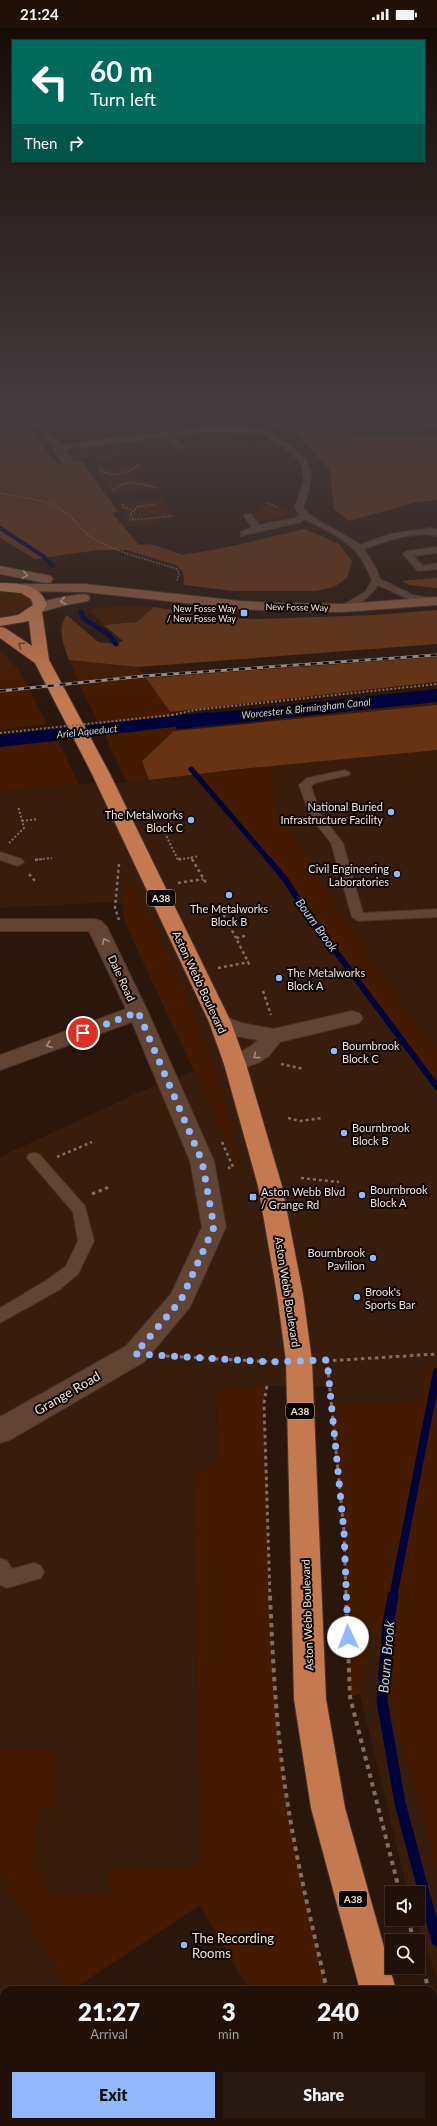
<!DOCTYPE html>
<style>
body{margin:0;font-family:Lato,sans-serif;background:#281912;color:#f1f3f6;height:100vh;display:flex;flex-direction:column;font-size:15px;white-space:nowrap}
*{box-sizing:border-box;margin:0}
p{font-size:13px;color:#a29d9c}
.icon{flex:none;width:22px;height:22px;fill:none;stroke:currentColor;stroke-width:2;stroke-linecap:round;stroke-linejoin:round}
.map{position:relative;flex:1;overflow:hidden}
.drawer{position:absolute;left:0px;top:1958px;width:437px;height:140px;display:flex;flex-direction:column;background:#201008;border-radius:12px 12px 0 0;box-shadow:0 1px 3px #0004,0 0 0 1px #3d3029}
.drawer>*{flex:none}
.top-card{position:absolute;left:12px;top:12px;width:413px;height:122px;border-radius:0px;box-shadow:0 1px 3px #0004,0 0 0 1px #3d3029;background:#00695c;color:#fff;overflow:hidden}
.tools{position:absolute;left:385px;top:1858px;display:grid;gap:8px}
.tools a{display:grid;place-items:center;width:40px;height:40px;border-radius:0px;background:#201008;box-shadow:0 1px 3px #0004,0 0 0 1px #3d3029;font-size:20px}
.pin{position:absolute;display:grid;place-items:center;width:34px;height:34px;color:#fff;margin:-17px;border:2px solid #fff;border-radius:50%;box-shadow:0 1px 4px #0007}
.me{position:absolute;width:44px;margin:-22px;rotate:358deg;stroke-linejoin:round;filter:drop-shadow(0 0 3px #0008)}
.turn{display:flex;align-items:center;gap:14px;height:84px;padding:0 12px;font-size:18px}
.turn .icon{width:52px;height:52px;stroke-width:2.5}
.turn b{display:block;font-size:28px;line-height:34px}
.then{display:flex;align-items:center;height:38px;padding:0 12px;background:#0003;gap:8px;font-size:15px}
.eta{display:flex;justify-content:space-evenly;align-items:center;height:68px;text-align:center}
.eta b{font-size:24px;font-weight:800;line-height:28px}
.primary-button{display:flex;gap:8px;margin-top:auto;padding:8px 12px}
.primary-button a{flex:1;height:46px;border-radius:0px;background:#91b8fd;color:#111;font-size:16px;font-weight:800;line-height:46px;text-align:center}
.primary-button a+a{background:#281912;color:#f1f3f6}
.status{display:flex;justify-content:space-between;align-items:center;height:28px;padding:0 20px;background:#201008;direction:ltr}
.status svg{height:11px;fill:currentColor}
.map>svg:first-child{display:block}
</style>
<div class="status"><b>21:24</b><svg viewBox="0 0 49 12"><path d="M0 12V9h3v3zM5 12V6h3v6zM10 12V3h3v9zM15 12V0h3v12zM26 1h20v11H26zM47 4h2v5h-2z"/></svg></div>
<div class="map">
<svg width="437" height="2098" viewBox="0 0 437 2098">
<rect width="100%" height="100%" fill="#2b160b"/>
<path fill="#381d0d" d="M437,674V1044L264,819L259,741L270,692Z
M191,747L278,849L437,1063V1950L416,1891H418V1865H408L360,1666L330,1359L267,1358L222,1362L216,1369L218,1433L193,1447L200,1838L51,1932L67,1962H4V2030L0,2033V1129L144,1062L194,1043L130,906L123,887V876L112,874L0,880V763L79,756L128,755Z"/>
<path fill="#441a00" d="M0,382H16L23,393L0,397Z
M101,395L112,408L62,413L50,401Z
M106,416L108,417L87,429L71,431C79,418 92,418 106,416Z
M122,416L130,427L94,432L92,429L114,417Z
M140,436L145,443L134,445L140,454L152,453L158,460L113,466L96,442Z
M162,471L174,488L166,489L154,486L134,491L132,488L129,489L131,491L129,493L152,490L161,493L128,498L123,490L128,488L119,476Z
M268,477L287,482V485L278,490L259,493L254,486Z
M0,562L21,564L34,572L33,578L21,587L0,591Z
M124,578L154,579C135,598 130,597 104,597L88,581Z
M0,622L19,642L47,696L0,702Z
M69,632L138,639L170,684L177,701L142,733L149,752L128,755L85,668Z
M58,713L79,756L0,763V719Z
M276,738L271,743L274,778L299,821L400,973L437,1020V1063L278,849L191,747Z
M129,852C166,913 199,993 220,1060C228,1088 235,1117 242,1145L130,906L123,887L124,856Z
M437,1335V1841L378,1633L374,1602L360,1666L350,1669L344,1504L331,1375L420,1374L423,1336Z
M267,1358L264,1375C269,1496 268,1617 282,1737C291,1812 310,1889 327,1962H249L200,1877L72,1962H67L0,1844V1722H58L53,1782H38L32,1841L44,1842L48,1867L109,1865L110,1842L200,1838L193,1447L218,1433L216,1369L222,1362Z"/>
<path fill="#673313" d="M23,393L56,435L82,433L118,484L112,485L139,517L151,516L183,527L228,519L305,501L339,516L352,533L347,550L334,559L316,563H234L184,557L183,544L176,537L126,522H98L35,531L0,510V397Z
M301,395L375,409L413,410L437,405V472L416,474L349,493L334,481L330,442L291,400Z
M437,550V560L409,557L402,553Z
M154,579L221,590L261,591L374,587L437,582V616L138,639L69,632C64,617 57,602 66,588H68L98,614L116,616L123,613L104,597L137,594Z
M437,629V654L170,684L146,650Z
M437,677V722L241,741L149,752L142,733L174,703Z"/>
<path fill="#00023b" d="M437,661V674L177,701L173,689Z"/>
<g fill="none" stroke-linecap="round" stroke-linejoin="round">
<path stroke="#00023b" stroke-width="4" d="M0,500L43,528L53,538"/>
<path stroke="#00023b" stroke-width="5" d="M81,584L83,590L108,606L116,616
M191,741L269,832"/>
<path stroke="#00023b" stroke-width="6" d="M268,831L285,851L307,885L437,1059"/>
<path stroke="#00023b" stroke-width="8" d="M393,1569L437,1344"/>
<path stroke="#00023b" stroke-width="11" d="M393,1568L388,1596L382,1673L400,1775L437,1913"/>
<path fill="#00023b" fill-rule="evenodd" d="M209,684L216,686L219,690L216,694L0,719V707Z"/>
<defs>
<path id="lane" d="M298,382H307L301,386L330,396L326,398C301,392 290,381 268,403C275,409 282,412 289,417C317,435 314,451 303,479C309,491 346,506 360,517L390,506L431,500L437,502V508C415,502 384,514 364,521L376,540L380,551L413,567L436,571V575L408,571L378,557C372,566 353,585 341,582V578L365,564L372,553C360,516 336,507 304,491L301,494L241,508V504L252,499L244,488L245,486H251L259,497L295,490L299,487L295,479L304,452L302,437L292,425L262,405L207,403L173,408L184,419L180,421L165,409L59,422L44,407L51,405L61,417L163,404L159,397L163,395H166L170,404L207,399L262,401L270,392Z
M437,391V396L423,403L416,401Z
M437,519V525L413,528L423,538L437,535V541L418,543L403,526L407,523Z
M345,742L350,745L349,747L315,755L311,758L321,787L343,815L363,885L437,881V889L358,893L352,889L331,815L310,788L299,757L307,750Z
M0,824L22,831L24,834L18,838L0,832Z
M34,1125L39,1126L85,1178L94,1213L78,1246L59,1262L0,1295V1280L47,1252L66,1238L78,1213L73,1184L27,1130L29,1126Z
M0,1530L7,1533L12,1541L34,1535L41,1538L44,1544L41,1550L7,1560L0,1557Z
M4,2048V2074L0,2075V2049Z"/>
<path id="street" d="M20,382H32L43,396L41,398H33Z
M59,416L63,417L73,432L71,435L67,436L63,435L53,420Z
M0,891H94L101,893L107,899L148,984L214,1133L226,1199L190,1279L144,1334L10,1412L0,1415V1389L126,1318L171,1266L202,1199L190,1133L132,994L0,1042V1027L126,981L89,903H0Z
M352,983L359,985L363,990L359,995L280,1014L269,1028L260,1034L235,1043L227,1041L224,1036C229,1027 248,1023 258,1012C243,1009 218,1008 209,994L213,989L220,987L242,995L273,1001Z"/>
<path id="secondary" d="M0,538L46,547L51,548L53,551L51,554L46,555L0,546Z
M19,556H85L241,573L280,575L344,576L437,569V577L344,584L280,583L241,581L85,564L14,563L12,560L14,557Z
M83,566L88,567L90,570L88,573L62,578L38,585L33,584L31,581C38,571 71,568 83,566Z"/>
<path id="highway" d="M0,555C19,555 41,556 47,577L42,584L49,632L110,746L231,994L246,1036L282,1158L303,1266L312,1333L326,1671L345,1780L396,1962H360L311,1780L294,1671L286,1333L277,1266L258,1158L224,1036L209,994L92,746L35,635L0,610V599L5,600L32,618L29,593L0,598V590L18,587L33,577L31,571L21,565L0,563Z
M433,2093L434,2098H396L395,2094Z"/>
</defs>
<use href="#lane" stroke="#473328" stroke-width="2"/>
<use href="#street" stroke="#473328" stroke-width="2"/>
<use href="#secondary" stroke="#473328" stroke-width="2"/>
<use href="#highway" stroke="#473328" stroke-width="2"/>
<path stroke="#806e64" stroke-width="1.5" stroke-dasharray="1.5 1.5" stroke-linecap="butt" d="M55,395L154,384
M99,441C113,451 127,446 140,436
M113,462C126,450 142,456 157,460
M0,465C20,470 45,470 62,482C75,491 81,504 96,512C121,526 150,532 177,541L179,545L177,553
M266,475L278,479
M122,476L124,479L132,482
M133,491L130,487L137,479L155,476
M129,492L174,488"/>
<path stroke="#806e64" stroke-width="2" stroke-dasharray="2 2" stroke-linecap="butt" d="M172,687L195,682L437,656
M22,793L37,791
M151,803L163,801L178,832L199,828
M9,815L24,800L18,778
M191,829L193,832
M35,832L52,830"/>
<path stroke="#806e64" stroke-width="2.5" stroke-dasharray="3 3" stroke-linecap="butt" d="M178,831H182
M192,831L206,855
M35,832L42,831
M119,836L115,880L119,892
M29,846L36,854
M178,855L203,851
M218,876L236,910
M245,908L236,910L250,938
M218,940L249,934
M263,963L271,987
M281,1036L304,1041
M288,1090L300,1093L322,1090
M222,1114L233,1139L228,1140
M57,1129L92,1114
M301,1150L339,1154"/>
<path stroke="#806e64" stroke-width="3" stroke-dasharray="3.5 3.5" stroke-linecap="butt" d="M92,1166L109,1159
M166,1328L275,1334
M327,1332L344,1504L346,1569
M326,1333L437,1326
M267,1358L264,1375L270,1569"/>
<path stroke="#806e64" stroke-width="4" stroke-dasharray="4.5 4.5" stroke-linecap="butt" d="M270,1568C273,1634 276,1700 286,1765C296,1832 312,1897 327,1962
M346,1568L350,1669L400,1865
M408,1891L414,1913
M418,1925L429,1962
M433,1975L437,1988"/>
<use href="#lane" fill="#624434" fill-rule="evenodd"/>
<use href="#street" fill="#624434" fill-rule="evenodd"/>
<use href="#secondary" fill="#8a5a40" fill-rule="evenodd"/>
<use href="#highway" fill="#c47951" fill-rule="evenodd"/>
<defs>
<path id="rail" d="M0,663L144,648L437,627"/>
</defs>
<use href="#rail" stroke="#a29188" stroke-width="3"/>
<use href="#rail" stroke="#0d0502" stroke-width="2" stroke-dasharray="6" stroke-linecap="butt"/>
<path stroke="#806e64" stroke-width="2" stroke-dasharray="2 2" stroke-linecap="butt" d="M0,705L172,687"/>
</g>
<defs><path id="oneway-chevron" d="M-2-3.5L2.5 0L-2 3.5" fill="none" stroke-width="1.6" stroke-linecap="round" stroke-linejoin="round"/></defs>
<g stroke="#c8ac9d">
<use href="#oneway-chevron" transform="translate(25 547) rotate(11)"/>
<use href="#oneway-chevron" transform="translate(63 573) rotate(169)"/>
</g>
<use stroke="#683f2a" href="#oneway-chevron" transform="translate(21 617) rotate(-145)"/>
<g stroke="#a38c7f">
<use href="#oneway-chevron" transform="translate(105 913) rotate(-115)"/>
<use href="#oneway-chevron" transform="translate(49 1017) rotate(160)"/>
<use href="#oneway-chevron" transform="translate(256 1028) rotate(143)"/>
</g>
<linearGradient id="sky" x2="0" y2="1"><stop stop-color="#180c06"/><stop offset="0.57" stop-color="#443c3f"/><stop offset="1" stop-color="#443c3f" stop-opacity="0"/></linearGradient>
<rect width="437" height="676" fill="url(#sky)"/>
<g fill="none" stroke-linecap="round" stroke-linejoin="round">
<path stroke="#91b8fd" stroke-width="7" stroke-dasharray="0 12.6" d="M83,1005L138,984L202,1133L214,1199L181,1272L135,1326L269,1334L327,1332L344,1504L348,1609"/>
</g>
<g fill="#91b8fd" stroke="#0d0502" stroke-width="1.5">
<rect x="240" y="581" width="8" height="8" rx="2"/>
<circle cx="391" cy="784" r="4"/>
<circle cx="191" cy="792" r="4"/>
<circle cx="397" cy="846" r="4"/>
<circle cx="229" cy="867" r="4"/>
<circle cx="279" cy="950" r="4"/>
<circle cx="334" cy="1023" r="4"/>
<circle cx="344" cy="1105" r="4"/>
<circle cx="362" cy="1167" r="4"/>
<rect x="249" y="1165" width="8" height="8" rx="2"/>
<circle cx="373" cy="1230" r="4"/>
<circle cx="357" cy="1269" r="4"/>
<circle cx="184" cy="1917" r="4"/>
</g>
<g text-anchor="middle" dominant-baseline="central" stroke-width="4" stroke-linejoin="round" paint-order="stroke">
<g font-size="9" fill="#f2e3db" stroke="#0d0502">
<text transform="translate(297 579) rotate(1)">New Fosse Way</text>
</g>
<g font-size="9" fill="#f2e3db" stroke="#0d0502" text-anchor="end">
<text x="236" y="580">New Fosse Way<tspan x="236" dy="10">/ New Fosse Way</tspan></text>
</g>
<g font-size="10" font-style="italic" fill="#bdd1f6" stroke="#0d0502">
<text transform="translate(306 680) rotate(-6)">Worcester &amp; Birmingham Canal</text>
<text transform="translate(87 703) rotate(-6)">Ariel Aqueduct</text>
</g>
<g fill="#0d0502" stroke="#ada09a" stroke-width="1">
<rect x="147" y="862" width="28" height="16" rx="3"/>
<rect x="286" y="1375" width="28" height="16" rx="3"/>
<rect x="339" y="1863" width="28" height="16" rx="3"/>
</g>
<g font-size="10" font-weight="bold" fill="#f2e3db">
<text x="161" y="870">A38</text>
<text x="300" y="1383">A38</text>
<text x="353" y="1871">A38</text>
</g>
<g font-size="11" fill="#f2e3db" stroke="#0d0502" text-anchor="start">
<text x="383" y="778" text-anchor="end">National Buried<tspan x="383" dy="13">Infrastructure Facility</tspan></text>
<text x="183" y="786" text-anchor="end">The Metalworks<tspan x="183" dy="13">Block C</tspan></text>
<text x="389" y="840" text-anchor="end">Civil Engineering<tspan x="389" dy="13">Laboratories</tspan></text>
<text x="229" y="880" text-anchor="middle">The Metalworks<tspan x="229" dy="13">Block B</tspan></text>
<text x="287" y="944">The Metalworks<tspan x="287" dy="13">Block A</tspan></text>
<text x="342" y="1017">Bournbrook<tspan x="342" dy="13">Block C</tspan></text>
<text x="352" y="1099">Bournbrook<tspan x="352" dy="13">Block B</tspan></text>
<text x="370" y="1161">Bournbrook<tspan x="370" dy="13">Block A</tspan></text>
<text x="261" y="1163">Aston Webb Blvd<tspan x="261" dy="13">/ Grange Rd</tspan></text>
<text x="365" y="1224" text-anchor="end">Bournbrook<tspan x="365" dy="13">Pavilion</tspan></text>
<text x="365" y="1263">Brook's<tspan x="365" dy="13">Sports Bar</tspan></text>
</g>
<g font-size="11" fill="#f2e3db" stroke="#0d0502">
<text transform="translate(122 950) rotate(65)">Dale Road</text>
<text transform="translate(200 954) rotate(65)">Aston Webb Boulevard</text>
<text transform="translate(288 1264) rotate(81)">Aston Webb Boulevard</text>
<text transform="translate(307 1587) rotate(-92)">Aston Webb Boulevard</text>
</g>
<g font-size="12" font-style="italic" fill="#bdd1f6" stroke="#0d0502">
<text transform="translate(317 897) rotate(54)">Bourn Brook</text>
</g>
<g font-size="13" fill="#f2e3db" stroke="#0d0502">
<text transform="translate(67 1365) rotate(-30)">Grange Road</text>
</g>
<g font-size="13" fill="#f2e3db" stroke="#0d0502" text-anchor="start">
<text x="192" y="1910">The Recording<tspan x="192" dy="15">Rooms</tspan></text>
</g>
<g font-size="14" font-style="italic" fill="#bdd1f6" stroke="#0d0502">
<text transform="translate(386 1629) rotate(-85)">Bourn Brook</text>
</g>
</g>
</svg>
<div class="tools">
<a><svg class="icon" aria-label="sound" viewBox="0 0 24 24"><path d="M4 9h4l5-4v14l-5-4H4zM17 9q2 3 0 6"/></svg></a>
<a><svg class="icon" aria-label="search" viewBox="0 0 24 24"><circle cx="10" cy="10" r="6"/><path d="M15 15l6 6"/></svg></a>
</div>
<div class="pin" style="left:83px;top:1005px;background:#d93025"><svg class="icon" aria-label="arrive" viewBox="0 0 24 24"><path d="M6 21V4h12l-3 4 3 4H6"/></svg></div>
<svg class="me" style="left:348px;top:1609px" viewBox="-20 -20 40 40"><circle r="19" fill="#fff"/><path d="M0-13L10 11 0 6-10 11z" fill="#91b8fd"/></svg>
<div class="top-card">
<div class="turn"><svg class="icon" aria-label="left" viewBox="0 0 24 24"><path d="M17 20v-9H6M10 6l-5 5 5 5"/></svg><div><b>60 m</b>Turn left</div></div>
<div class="then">Then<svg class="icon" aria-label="right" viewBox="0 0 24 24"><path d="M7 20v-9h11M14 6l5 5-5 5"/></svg></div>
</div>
<section class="drawer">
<div class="eta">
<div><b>21:27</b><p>Arrival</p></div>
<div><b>3</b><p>min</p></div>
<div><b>240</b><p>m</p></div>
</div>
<div class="primary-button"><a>Exit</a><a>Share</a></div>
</section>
</div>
